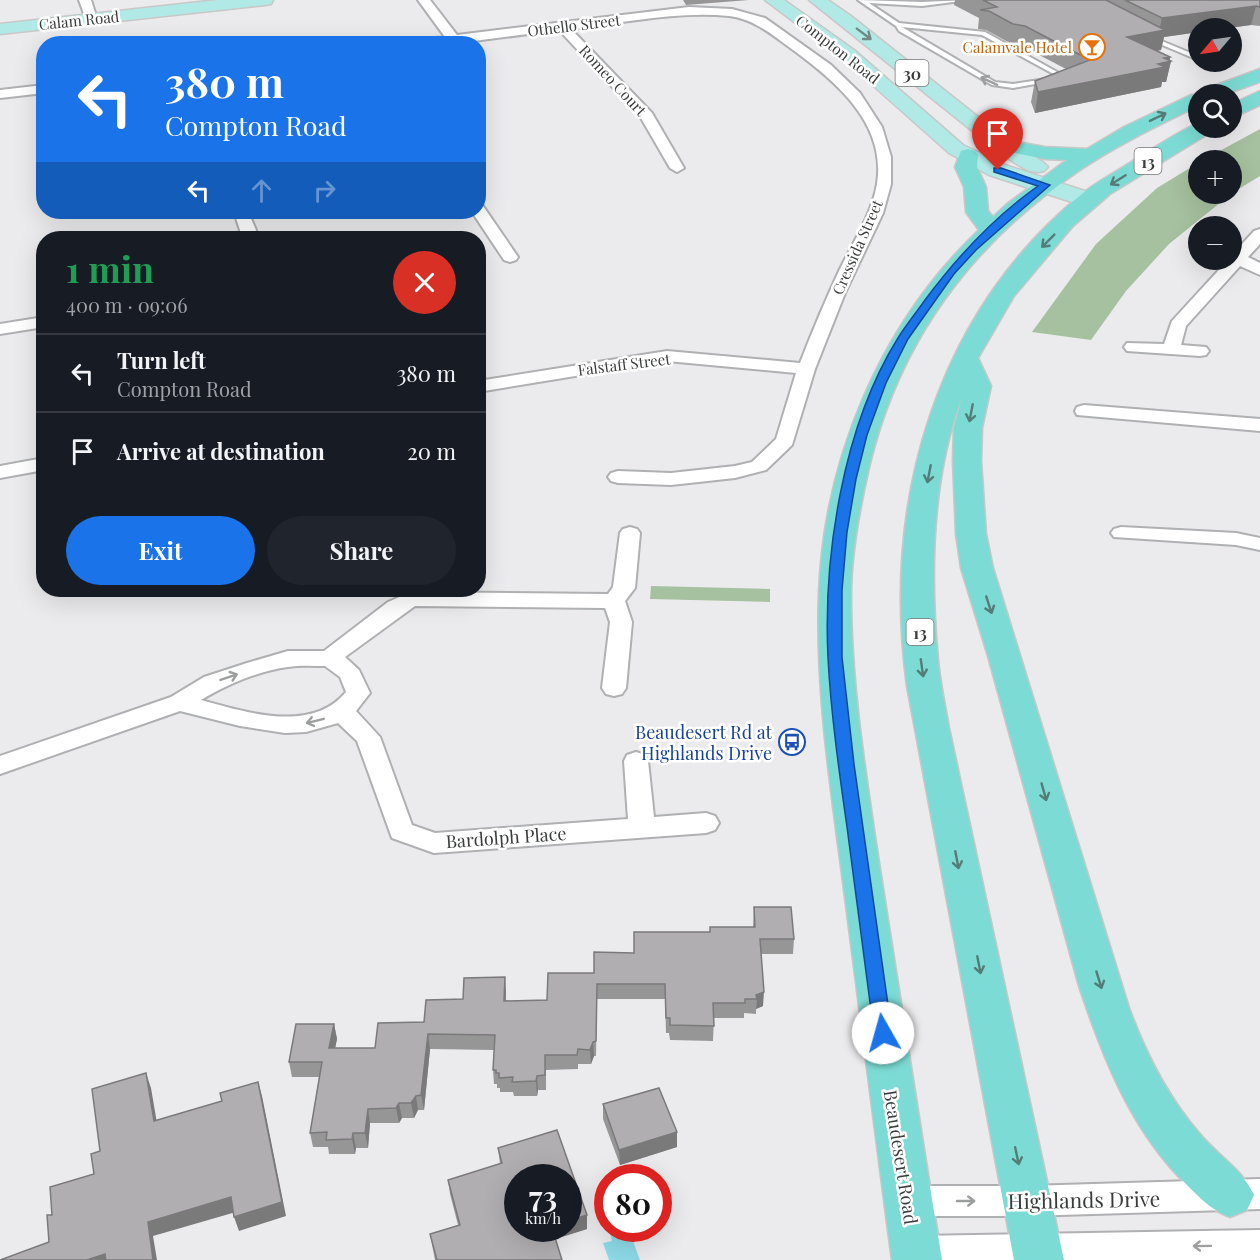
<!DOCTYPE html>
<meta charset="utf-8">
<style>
body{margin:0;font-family:"Playfair Display",serif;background:#20242c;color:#f1f3f6;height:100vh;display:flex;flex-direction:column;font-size:22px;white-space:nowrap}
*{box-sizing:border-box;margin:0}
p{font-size:20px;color:#9ea1a6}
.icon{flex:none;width:33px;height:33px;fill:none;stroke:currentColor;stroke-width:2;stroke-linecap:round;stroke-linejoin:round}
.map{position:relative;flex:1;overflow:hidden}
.drawer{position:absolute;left:36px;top:231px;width:450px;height:366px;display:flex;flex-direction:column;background:#171b24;border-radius:24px;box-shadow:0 6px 24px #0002}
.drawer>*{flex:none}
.hud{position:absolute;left:36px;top:36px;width:450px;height:183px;border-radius:24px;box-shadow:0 6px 24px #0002;background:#1a73e8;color:#fff;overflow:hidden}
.needle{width:39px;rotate:241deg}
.tools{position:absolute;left:1188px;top:18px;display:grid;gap:12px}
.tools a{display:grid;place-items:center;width:54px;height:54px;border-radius:50%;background:#171b24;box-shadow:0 6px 24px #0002;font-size:30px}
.speed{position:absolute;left:504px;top:1164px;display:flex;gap:12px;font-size:30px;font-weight:700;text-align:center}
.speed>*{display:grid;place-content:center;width:78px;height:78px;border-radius:50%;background:#171b24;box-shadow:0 6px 24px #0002;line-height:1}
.speed small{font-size:15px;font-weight:400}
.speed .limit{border:9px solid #d22;background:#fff;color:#111}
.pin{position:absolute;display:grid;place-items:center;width:51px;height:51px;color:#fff;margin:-62px -26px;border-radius:50% 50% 50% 0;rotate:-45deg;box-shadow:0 0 6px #0007}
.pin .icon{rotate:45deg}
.me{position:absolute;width:66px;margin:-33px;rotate:353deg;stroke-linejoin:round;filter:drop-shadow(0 0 4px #0008)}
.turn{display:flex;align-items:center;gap:21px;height:126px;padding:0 30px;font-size:27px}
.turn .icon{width:78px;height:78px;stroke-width:2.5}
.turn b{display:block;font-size:42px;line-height:51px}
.lanes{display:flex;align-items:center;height:57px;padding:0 30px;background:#0003;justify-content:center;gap:30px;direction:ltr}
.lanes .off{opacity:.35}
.round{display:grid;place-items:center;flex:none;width:63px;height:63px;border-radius:32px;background:#20242c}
.headline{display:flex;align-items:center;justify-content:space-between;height:102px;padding:0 30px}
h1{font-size:36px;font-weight:700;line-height:45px;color:#1e9e55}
.cta{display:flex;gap:12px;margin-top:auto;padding:12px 30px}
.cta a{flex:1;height:69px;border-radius:36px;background:#1a73e8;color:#fff;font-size:24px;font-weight:700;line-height:69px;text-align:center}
.cta a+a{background:#20242c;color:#f1f3f6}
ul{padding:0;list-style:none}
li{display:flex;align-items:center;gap:18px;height:78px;padding:0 30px;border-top:2px solid #363941}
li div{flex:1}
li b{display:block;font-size:22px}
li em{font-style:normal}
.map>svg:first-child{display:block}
</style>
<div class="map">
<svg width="1260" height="1260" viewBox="0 0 1260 1260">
<rect width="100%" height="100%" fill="#ebebed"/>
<path fill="#a6c19f" d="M1260,129V176L1232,193V160H1203Z
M1198,163V194H1231L1169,244L1126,291L1091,340L1032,332L1096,244L1157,188Z
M651,586L770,589V602L650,599Z"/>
<path fill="#8dd9e7" d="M616,1229L622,1235L630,1233L640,1260H609L603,1243L612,1241L610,1233Z"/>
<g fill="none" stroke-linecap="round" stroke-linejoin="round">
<defs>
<path id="lane" d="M858,0L922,2L969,0L922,6L869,3L899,23L985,32L1068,78L1013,88L992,85L899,31L896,26ZM902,27L982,35L1059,77L1013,84L995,82Z
M1148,37H1152L1198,56V60L1148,39Z"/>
<path id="street" d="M79,0H91L97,19L95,22H87Z
M418,0H430L457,35L689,7L732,9L765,18L831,65L860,93L882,127L891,157V184L883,213L845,293L815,369L792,445L766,470L735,478L671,485L618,483L611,481L608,477L611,473L618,471L671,473L735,466L752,462L776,439L796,373L667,361L478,392V381L667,351L800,363C812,332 825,301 839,271C852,244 872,214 877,184C887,122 833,79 789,47C770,33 753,19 729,16C677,11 623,23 571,29L652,113L684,168L677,172L670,168L641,118L559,30L451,44H410L416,40L445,37Z
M44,85V93L0,98V90Z
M478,205L483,206L518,257L516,260L510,262L504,260L472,212H478Z
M234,212H248L256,230L252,238H238L240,230Z
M1260,229V244L1248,257L1260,263V275L1240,266L1186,326L1181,345L1206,347L1209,351L1206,355L1200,356L1127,351L1124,347L1127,343L1164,344L1172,321L1228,260H1232V255L1254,231Z
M44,317V327L0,334V324Z
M1084,405L1260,419V431L1077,415L1075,411L1077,407Z
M44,458V470L0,478V466Z
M630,527L637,529L640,533L635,588L625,601L632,622L626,688L622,694L614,696L606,694L602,688L610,622L605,608L415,606L345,657L359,670L370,693L356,711L380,737L412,825L435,833L628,819L624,761L627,755L636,752L645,755L648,761L654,817L706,813L715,816L719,823L715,830L706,833L434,853L392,838L357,741L338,723L306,732L285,733L240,726L180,711L0,774V756L171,697L204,677L247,663L288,651H324L388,602L411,592L608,594L613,587L620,533L623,529ZM325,666L340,677L346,692C311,734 246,712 201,700C226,685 258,671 288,667C300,665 313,666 325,666Z
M1121,527L1236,533L1260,538V550L1236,545L1114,537L1111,533L1114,529Z
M1260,1179V1209L1027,1216H908L897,1212L892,1201L897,1190L908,1186H1027Z
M1260,1230V1260H903L899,1252L904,1241L916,1236Z"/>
<path id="primary" d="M218,0H273L271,4L265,5L0,34V24Z
M765,0H784L854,50L963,145L1005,165L1097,195L1100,200L1097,205L1089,207L1081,205L989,175L949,153L842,58Z
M809,0H828L851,16L987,124L1044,163L1048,167L1044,171C1028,176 1014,161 1000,153Z"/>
<path id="highway" d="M1260,69V82L1226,94H1198V106C1157,126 1115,146 1077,172C969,246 897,344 868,472C859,512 851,554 851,595C851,685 866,775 879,863C900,996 920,1128 942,1260H892C876,1142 861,1024 846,905C833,802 815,697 819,593C824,458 881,323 979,230L966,212L964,187L955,167L961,151L968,149L975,151L978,155L977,167L986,187L988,211L993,217L1007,204L1067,160L1045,159L1000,150L997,146L1000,142L1007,140L1045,147L1087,149L1124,127L1191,95L1200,94L1203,90Z
M1260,91V105L1232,118V104Z
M1198,123V128H1214L1211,132L1110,194L1073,226L1014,296L978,358L991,386L982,428L981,461L986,534L993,568L1129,1008C1146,1054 1167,1096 1199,1133C1217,1155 1242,1169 1254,1195L1247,1210L1230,1217C1211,1210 1200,1198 1186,1184C1131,1130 1103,1058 1079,986L988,656L961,568L956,534L953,461L954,428L962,397C931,479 930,575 938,660C940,683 945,705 949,728L1064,1260H1014L907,686C882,502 935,314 1082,194C1096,182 1113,174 1128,164C1151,150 1174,134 1198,123Z"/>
</defs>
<use href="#lane" stroke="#afb0b2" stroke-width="4"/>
<use href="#street" stroke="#afb0b2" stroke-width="4"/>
<use href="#primary" stroke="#c8c8c8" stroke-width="3"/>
<use href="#highway" stroke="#c8c8c8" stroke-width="3"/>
<use href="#lane" fill="#fff" fill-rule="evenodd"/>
<use href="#street" fill="#fff" fill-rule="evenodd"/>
<use href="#primary" fill="#b0e9e5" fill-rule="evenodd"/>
<use href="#highway" fill="#7cdbd4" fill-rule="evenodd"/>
</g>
<path fill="#979697" d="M683,0H749L686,5Z
M955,0H1260V26L1251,25L1164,37L1161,50L1156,51L1170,57V61H1171L1166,82H1162L1161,87L1035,113L1031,102L1035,81L1066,69L1022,46L1010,43L986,30L978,29L979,18L954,5Z
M754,907L794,939L793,954H761L763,1006L756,1009V1014L744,1013V1018H714L713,1041L670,1040L669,1033H666L665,999H597L596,1056H594L591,1064H578V1069L546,1070V1090H538L537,1096H514L513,1092H500V1088H497V1084H494L493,1070L494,1050L430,1049L424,1110H418L414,1118H402L399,1123H370L368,1148H356L355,1154H329L328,1147H313L310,1133L319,1077H292L289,1062L334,1024L337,1039L335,1048H375L505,977L506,1001L547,1000L594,973L634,953L709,932L753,927Z
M603,1104L677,1132V1147L620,1165L603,1119Z
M498,1148L587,1229L555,1239L562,1260H435L430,1234L458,1225L450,1194L448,1180L500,1164Z"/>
<path fill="#7b7a7b" d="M1256,6L1251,25L1227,28H1198V32L1164,37L1161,50L1123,57L1127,37L1159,31L1162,18Z
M1170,57L1169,62L1171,61L1166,82H1162L1161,87L1035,113L1038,92L1158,64L1164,58Z
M505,977L506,992L505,1016L504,1001Z
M764,992L763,1006L756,1009L757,999L756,995Z
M334,1024L337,1039L332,1063L329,1048Z
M428,1034L430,1049L424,1110L421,1095Z
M593,1042L594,1056L591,1064L590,1050Z
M146,1073L151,1088L159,1135L154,1121Z
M537,1076L538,1090L537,1096L536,1081Z
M258,1082L262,1096L286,1216L239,1231L234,1217Z
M416,1096L418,1110L414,1118L411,1103Z
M399,1103L402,1118L399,1123L396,1108Z
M368,1109L370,1123L368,1148L365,1133Z
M677,1132V1147L620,1165L619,1150Z
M353,1133L356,1148L355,1154L352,1139Z
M231,1197L236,1212L153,1236L157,1260H153L148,1222Z
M587,1215V1229L552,1240L551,1228H568V1221Z
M105,1254L108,1260H87Z"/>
<path fill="#b0aeb0" stroke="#7b7a7b" stroke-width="1.5" d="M983,0H1106L1165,30L1127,37L1170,57L1164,58L1171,61L1158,64L1165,67L1038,92L1035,81L1090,60L1025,26L1013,24L989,11L980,10L997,7Z
M1125,0H1260V7L1256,6L1162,18Z
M754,907H791L794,939H760L764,992L756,995L757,999H745V1003H713L714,1026L670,1025V1018H666L665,984H597L596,1041L593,1042L590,1050L578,1049L577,1055H545V1075L537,1076L536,1081L512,1082L513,1077L499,1078V1073H496V1070H493L495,1035L428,1034L421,1095L416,1096L411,1103H399L396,1108L368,1109L365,1133H353L352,1139L326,1140L327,1132L310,1133L322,1062H289L296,1024H334L329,1048H375L378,1023L424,1022L426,1000L463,999L464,978L505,977L504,1001L547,1000L548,973H594V952L634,953V932H710V927H755Z
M146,1073L154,1121L222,1101L220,1093L258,1082L282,1202L234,1217L231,1197L148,1222L153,1260H106L105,1254L87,1260H0L49,1242L47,1215H52L50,1187L94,1174L91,1154L100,1151L92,1089Z
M659,1088L677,1132L619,1150L603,1104Z
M557,1130L587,1215L568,1221V1178H518V1228H552L562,1260H437L430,1234L460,1225L448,1180L502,1163L498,1148Z"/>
<defs><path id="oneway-shaft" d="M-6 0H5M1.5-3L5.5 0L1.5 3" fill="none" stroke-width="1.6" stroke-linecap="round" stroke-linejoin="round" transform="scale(1.5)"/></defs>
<use stroke="#708a88" href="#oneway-shaft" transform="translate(864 34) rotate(37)"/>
<g stroke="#9d9e9e">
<use href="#oneway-shaft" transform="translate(989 81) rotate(-155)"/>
<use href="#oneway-shaft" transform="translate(229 677) rotate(-19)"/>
<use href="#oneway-shaft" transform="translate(315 721) rotate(166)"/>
<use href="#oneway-shaft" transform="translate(966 1201)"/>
<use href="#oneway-shaft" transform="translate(1202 1246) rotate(179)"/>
</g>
<g stroke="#557c79">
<use href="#oneway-shaft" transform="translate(1158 117) rotate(-26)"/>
<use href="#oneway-shaft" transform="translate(1118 180) rotate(148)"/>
<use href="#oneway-shaft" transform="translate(1048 241) rotate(135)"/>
<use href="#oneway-shaft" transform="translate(971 413) rotate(101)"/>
<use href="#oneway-shaft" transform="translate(929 474) rotate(101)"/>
<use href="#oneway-shaft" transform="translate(989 605) rotate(72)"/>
<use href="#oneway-shaft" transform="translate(922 668) rotate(82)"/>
<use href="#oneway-shaft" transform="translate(1044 792) rotate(74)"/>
<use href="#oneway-shaft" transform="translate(957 860) rotate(79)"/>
<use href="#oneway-shaft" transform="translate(979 965) rotate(79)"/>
<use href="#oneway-shaft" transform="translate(1099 980) rotate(73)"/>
<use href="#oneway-shaft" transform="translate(1017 1156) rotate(78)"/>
</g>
<path fill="#1a73e8" stroke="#114b97" stroke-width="1.5" d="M994,168H1001L1050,185L976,250L954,274L908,339L886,383L867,435L856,479L847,532L842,590V657L854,764L892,1033L890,1038L883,1040L877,1038L874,1033C865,964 856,896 847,827C839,771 831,714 828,658C823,555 843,426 898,338C906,325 916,313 925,300C957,257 994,217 1038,186L994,172Z"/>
<defs>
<symbol id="bar-ring" viewBox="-11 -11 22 22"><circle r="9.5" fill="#fff" stroke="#e8710a" stroke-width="1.5"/><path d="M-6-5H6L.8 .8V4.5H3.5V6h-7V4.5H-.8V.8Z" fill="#e8710a"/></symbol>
<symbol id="bus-ring" viewBox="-11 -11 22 22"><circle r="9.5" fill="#fff" stroke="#1a4fb4" stroke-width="1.5"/><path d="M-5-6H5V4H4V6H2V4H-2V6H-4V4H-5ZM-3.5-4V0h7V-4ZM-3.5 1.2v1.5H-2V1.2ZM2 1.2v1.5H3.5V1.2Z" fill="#1a4fb4"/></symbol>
</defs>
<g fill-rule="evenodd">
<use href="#bar-ring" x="1077" y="32" width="30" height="30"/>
<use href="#bus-ring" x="777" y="727" width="30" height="30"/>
</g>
<g text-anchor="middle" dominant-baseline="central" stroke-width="5" stroke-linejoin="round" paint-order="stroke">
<g font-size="15" fill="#3b3c3c" stroke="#fff">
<text transform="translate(79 20) rotate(-6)">Calam Road</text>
<text transform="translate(574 25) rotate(-7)">Othello Street</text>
<text transform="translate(838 49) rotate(38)">Compton Road</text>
<text transform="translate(613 80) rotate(47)">Romeo Court</text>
<text transform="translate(857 247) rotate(-66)">Cressida Street</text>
<text transform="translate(624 364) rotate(-7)">Falstaff Street</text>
</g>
<g font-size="15" fill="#c56008" stroke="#fff" text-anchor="end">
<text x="1072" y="47">Calamvale Hotel</text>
</g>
<g fill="#fff" stroke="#767676" stroke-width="1.5">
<rect x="895.5" y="60" width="33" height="26" rx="4.5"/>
<rect x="1134.5" y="148" width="27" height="26" rx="4.5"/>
<rect x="906.5" y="619" width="27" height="26" rx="4.5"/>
</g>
<g font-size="16" font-weight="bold" fill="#3b3c3c">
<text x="912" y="73">30</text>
<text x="1148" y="161">13</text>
<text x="920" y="632">13</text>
</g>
<g font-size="18" fill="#164399" stroke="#fff" text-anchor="end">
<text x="772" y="732">Beaudesert Rd at<tspan x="772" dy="21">Highlands Drive</tspan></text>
</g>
<g font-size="18" fill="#3b3c3c" stroke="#fff">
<text transform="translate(506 837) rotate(-4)">Bardolph Place</text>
<text transform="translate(901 1157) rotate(81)">Beaudesert Road</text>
</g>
<g font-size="21" fill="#3b3c3c" stroke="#fff">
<text transform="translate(1084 1199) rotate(-1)">Highlands Drive</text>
</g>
</g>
</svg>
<div class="tools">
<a><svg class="needle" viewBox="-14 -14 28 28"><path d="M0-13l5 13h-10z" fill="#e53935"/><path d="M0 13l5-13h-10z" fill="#9ea1a6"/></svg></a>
<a><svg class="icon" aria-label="search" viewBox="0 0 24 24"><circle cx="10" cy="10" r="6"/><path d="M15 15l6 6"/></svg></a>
<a>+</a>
<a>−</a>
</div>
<div class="speed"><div>73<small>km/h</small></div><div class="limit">80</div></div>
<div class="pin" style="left:998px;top:170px;background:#d93025"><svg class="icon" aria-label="arrive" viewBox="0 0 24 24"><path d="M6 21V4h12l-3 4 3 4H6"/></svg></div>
<svg class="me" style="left:883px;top:1033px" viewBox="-20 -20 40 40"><circle r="19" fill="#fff"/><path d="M0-13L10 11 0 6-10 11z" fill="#1a73e8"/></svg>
<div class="hud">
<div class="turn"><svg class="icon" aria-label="left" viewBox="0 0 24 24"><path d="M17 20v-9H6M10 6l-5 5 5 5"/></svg><div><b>380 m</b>Compton Road</div></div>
<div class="lanes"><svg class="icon" aria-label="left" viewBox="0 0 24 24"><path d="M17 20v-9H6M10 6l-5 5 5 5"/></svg><svg class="icon off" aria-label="ahead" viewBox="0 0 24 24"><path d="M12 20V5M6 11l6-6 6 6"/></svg><svg class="icon off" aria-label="right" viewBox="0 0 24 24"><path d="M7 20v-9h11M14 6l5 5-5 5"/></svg></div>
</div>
<section class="drawer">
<div class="headline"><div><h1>1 min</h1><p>400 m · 09:06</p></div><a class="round" style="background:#d93025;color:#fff"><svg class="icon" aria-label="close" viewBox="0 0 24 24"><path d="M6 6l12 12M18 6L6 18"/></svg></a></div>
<ul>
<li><svg class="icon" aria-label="left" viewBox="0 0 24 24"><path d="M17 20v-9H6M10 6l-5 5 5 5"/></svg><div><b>Turn left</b><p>Compton Road</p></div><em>380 m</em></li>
<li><svg class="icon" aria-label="arrive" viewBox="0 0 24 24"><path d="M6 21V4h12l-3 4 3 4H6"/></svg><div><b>Arrive at destination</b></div><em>20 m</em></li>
</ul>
<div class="cta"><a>Exit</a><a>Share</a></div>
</section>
</div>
